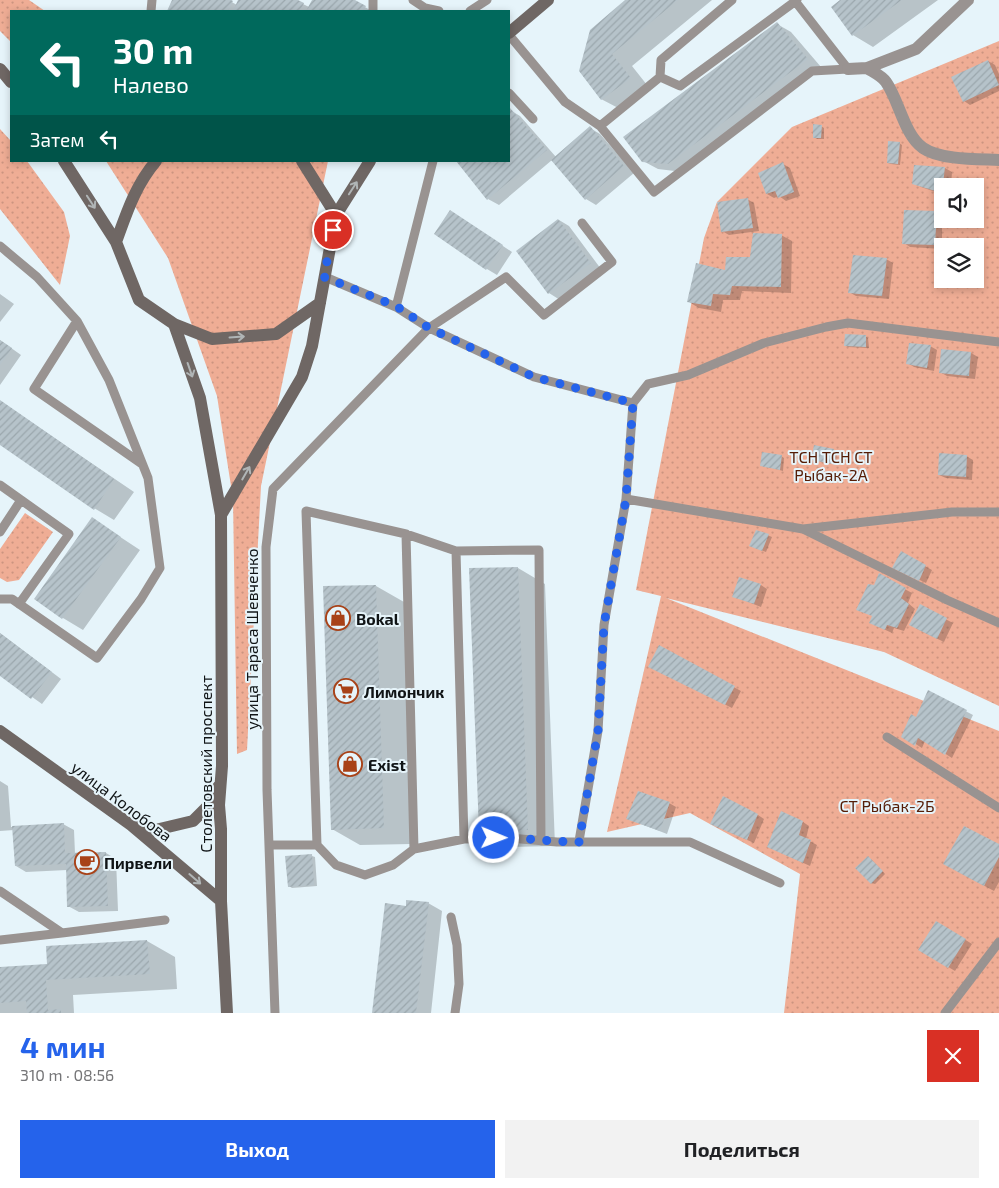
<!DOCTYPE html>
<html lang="ru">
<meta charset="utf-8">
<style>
body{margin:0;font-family:"Exo 2",sans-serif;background:#f2f2f2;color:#202124;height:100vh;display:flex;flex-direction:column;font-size:19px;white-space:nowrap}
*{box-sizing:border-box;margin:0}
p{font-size:16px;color:#757577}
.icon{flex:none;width:28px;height:28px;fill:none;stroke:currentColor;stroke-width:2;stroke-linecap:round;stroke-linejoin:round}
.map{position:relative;height:1013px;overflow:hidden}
.side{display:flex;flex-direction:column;background:#fff;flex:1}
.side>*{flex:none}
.top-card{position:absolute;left:10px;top:10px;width:500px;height:152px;border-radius:0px;box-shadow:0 2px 8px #0003;background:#00695c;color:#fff;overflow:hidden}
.fabs{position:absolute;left:934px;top:178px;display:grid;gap:10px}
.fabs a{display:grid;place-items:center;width:50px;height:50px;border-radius:0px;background:#fff;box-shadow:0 2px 8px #0003;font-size:25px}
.pin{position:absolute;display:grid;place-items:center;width:42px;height:42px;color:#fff;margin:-21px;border:2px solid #fff;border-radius:50%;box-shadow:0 1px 5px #0007}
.me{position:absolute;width:55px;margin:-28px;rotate:91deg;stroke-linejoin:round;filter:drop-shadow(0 0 4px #0008)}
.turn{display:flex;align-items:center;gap:18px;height:105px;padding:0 20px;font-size:22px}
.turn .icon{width:65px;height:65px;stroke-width:2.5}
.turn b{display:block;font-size:35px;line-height:42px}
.then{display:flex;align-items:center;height:48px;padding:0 20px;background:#0003;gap:10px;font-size:19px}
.round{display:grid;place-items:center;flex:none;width:52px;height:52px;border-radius:0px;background:#f2f2f2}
.headline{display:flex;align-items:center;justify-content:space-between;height:85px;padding:0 20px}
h1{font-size:30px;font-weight:700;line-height:38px;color:#2563eb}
.button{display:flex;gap:10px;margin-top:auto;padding:10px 20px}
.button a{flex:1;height:58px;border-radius:0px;background:#2563eb;color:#fff;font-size:20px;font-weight:700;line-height:58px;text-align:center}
.button a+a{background:#f2f2f2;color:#202124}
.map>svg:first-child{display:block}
</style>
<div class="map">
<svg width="999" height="1013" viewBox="0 0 999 1013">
<defs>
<pattern id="green-dots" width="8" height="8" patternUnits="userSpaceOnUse" patternTransform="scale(1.25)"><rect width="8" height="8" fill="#efad95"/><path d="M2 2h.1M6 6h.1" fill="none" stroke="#cc9480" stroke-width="1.8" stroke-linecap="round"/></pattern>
<pattern id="building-hatch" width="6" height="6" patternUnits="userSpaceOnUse" patternTransform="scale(1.25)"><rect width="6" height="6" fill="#b6c3ca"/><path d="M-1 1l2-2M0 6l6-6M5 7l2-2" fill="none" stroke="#9ba7ad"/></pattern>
</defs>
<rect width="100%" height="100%" fill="#e6f4fa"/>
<path fill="url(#green-dots)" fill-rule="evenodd" d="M0,0H29L45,11H11V42L0,31Z
M999,41V706L884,652L666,598L999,731V1013H784L800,874L690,813L607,832L661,596L636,590L704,238L717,202L792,127ZM942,186H975V219H942ZM942,246H975V279H942Z
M0,129L11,141V161H27L64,212L70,236L60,285L0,209Z
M106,161H328L261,486L247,750L237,754L233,499L217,396L168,258Z
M25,513L53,532L19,580L7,582L0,578V549Z"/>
<path fill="#0003" d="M174,0H228L237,5L240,0H295L309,7L313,0H352L372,11H168Z
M627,0H712L632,66L651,90L622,110L601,99L581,70Z
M842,0H938L873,47L853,35L832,7Z
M777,24L791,32L821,67L683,172L658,169L643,161Z
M988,61L995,65L999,74V91L970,105L964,101Z
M510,110L520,116L556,157L590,128L600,134L634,173L596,205L586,199L552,160L499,205L488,199L509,161Z
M821,126L824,128V139H817L814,137Z
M899,143L902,145L900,165L891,164L888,163Z
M783,164L790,168L800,196L786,201L779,196L774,198L767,194Z
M915,167L945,168L952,172L951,186H942V194L921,187L914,183Z
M747,199L754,203L759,231L729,235L722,231Z
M936,212L942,216V249L910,247L904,243Z
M461,218L512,252L497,275L487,269Z
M559,220L569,226L601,269L560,300L549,293L517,251Z
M781,235L792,241L791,293L742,291L740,300H723L721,312L699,308L689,302L726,272L751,259Z
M886,259L893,263L889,299L856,296L849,292Z
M0,294L14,304L0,322Z
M865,336L868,338L869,348L848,347L845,345Z
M0,340L21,355L0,385Z
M930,346L937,350L934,371L914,367L908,363Z
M943,350L971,353L978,357L975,379L947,376L940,372Z
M0,401L134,492L114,520L94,508L0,444Z
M815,447L837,452L836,465L812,459Z
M781,456L784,458L783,471L761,465Z
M966,456L973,460L972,480L946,478L939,475Z
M93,519L140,550L83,630L63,618L36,599Z
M757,531L772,537L766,552L753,547Z
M901,553L932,570L926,583L901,571Z
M518,568L545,584L555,846L508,847L480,831Z
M879,575L912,593L908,603L915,609L904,631L894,628L892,633L877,626L873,616L874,587Z
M739,579L761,585L767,589L761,607L733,596Z
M376,586L404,602L411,844L360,845L332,829L324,588Z
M920,606L953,623L944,642L917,629Z
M0,633L61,679L42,704L0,674Z
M659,647L741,691L732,708L656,670Z
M929,692L973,715L952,758L925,741L922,748L903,736L916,718Z
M0,781L8,786L11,827L63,824L74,830L75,854L106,853L116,859L118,911L79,912L68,906L67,870L26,872L16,866L14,830L0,831Z
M669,803L676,807L667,834L628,819Z
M758,815L764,819L754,843L718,827Z
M803,822L809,826L806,839L817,845L810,866L775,850Z
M999,846V882L994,891L955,870Z
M312,856L315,857L317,886L292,888L289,886Z
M871,859L885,874L875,884L872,883Z
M428,903L442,911L431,1013H373L407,907Z
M937,922L972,944L955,971L920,950Z
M147,941L175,957L177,989L73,995L74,1013H0V968L49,966L47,947Z"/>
<path fill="url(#building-hatch)" d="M172,0H231L233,1L228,11H167Z
M238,0H298L304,3L300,11H233Z
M312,0H355L366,6L363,11H306Z
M625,0H678L612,54L631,78L601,100L579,71L590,30Z
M840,0H902L852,36L831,7Z
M777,22L808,59L668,164L642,162L623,137Z
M988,60L999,85L963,102L951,77Z
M510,108L547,150L487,200L456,161H509Z
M813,124L822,125L821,138H813Z
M590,126L624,166L585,200L551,160Z
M888,141L900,142L898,164L887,163Z
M783,162L794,192L778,198L775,191L766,194L758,173Z
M914,165L945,167L942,193L912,184Z
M748,198L753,228L721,232L717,202Z
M450,210L503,245L486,270L434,234Z
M904,210L937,211L935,245L902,244Z
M558,219L591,263L548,294L516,251Z
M753,233L782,234L781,287L732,286L730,295L713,294L711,306L687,302L696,263L725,270L726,257H750Z
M853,255L887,258L882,296L848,293Z
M845,334L866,335V347L844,346Z
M0,340L12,348L0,365Z
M909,343L931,345L927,368L906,364Z
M941,349L971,352L969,376L939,373Z
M0,400L114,479L94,510L0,445Z
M814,445L834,449L833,464L811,460Z
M762,452L782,455L780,470L760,466Z
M939,453L967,455L966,477L938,475Z
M92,517L121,537L62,619L34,599Z
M756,530L769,534L762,551L749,546Z
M901,551L926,565L919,581L892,568Z
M518,567L528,830L479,832L469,568Z
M879,573L906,588L901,598L909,604L897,628L887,625L885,630L869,623L872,616L856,610L868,584L874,585Z
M739,577L761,584L754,604L732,597Z
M376,585L384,828L331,830L323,586Z
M920,604L947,618L937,639L909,625Z
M0,633L52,672L31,699L0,676Z
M659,645L735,686L725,705L648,667Z
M928,690L967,710L945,755L918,738L915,746L901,737L911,714L916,717Z
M638,791L670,802L660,831L626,819Z
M723,796L758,814L747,840L710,824Z
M781,811L803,821L799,835L811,840L803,863L767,847Z
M64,823L65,853L106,852L108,906L67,907L66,864L15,866L12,826Z
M964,826L999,844V857L984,886L943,864Z
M312,854L314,885L288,887L285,856Z
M868,856L883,871L871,884L855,868Z
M406,900L429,902L416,1013H372L385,903L406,906Z
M936,921L966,939L948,968L918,950Z
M147,940L150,974L46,980L48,1010L61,1009V1013H27L26,1001L0,1003V967L47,964L46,946Z"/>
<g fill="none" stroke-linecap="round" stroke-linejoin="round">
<path stroke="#999391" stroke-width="9" d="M413,0L425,8L439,11
M795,1L848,69
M151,11L152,0
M373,11V0
M470,11L487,0
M509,35L565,102L600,126L654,192L812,71L848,69
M660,77L680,86L797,0
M509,93L533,119
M600,126L660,77L661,60L732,0
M0,246L37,277L77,321L109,380L148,478L160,568L141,599L97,658L12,599H0
M325,277L396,307L433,161
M396,307L429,328L534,377L633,403
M77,321L34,389L142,464
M0,485L69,534L19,604
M626,499L803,529L952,512H999
M803,529L947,600L999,623
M0,532L21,500
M406,534L456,551
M887,737L999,808
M464,839L456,551L539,550L541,841
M579,841L598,731L604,625L626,499L633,403L648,384L688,375L764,343L826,327L848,323L999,342
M270,845H317L336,865L365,875L393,865L414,849L464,839L509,838L557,842H690L780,883
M317,845L306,511L406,534L414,849
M0,891L62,933L165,920
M451,917L457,945L459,984L455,1013
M0,940L62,933
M275,1013L267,790L266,547L273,489L429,328L506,277L544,315L612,262L582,223
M945,1013L999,942"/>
<path stroke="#999391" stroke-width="12" d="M867,68C873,72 882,76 886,82C899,100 904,135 923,148C940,160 979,159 999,160
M848,69L867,68L916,49L968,0"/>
<path stroke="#6f6764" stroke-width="12" d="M509,33L548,0
M0,69L11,82
M64,161L116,242L139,300L174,324L212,339L276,334L320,303
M302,161L336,215
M116,242C127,212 135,186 156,161
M174,324L200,398L221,515L222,766L219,805L221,829V901L227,1013
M221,515L302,377L312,346L336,215L370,161
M0,731L131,825L221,901
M135,826L151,831L193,821L208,806L218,787"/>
</g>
<defs><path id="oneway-shaft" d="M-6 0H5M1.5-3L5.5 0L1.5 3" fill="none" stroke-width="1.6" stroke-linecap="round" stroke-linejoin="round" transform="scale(1.25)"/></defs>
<g stroke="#b0b5b6">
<use href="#oneway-shaft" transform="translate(353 188) rotate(-57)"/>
<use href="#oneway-shaft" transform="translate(91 202) rotate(57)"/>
<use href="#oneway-shaft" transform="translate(237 337) rotate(-4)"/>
<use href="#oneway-shaft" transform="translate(190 370) rotate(71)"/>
<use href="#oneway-shaft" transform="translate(246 473) rotate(-60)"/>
<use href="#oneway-shaft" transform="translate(195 879) rotate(41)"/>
</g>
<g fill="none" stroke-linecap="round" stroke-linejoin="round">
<path stroke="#2563eb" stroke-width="9" stroke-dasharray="0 16.2" d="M333,230L324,277L396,306L429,328L534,377L633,403L626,499L604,625L598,731L579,842C550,842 522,837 494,838"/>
</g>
<defs>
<symbol id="shop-ring" viewBox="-11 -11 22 22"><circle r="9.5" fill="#e6f4fa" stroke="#a84218" stroke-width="1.5"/><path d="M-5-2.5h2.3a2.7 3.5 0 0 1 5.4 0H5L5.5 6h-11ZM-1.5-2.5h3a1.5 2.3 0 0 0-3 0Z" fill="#a84218"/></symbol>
<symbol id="supermarket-ring" viewBox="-11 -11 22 22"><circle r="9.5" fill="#e6f4fa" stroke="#a84218" stroke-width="1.5"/><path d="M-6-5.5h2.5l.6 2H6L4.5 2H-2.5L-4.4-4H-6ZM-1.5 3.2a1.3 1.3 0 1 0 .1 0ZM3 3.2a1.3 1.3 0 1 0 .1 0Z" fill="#a84218"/></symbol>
<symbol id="cafe-ring" viewBox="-11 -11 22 22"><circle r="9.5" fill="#e6f4fa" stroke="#a84218" stroke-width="1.5"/><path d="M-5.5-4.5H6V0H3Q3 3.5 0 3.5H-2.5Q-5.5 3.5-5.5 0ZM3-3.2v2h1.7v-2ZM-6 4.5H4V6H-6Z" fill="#a84218"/></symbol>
</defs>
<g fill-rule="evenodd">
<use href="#shop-ring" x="324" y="604" width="28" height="28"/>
<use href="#supermarket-ring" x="332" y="677" width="28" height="28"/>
<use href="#shop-ring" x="336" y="750" width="28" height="28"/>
<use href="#cafe-ring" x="73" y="848" width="28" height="28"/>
</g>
<g text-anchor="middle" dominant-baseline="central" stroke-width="4" stroke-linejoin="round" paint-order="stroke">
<g font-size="16" fill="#551d06" stroke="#e6f4fa">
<text x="831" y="456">ТСН ТСН СТ<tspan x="831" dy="18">Рыбак-2А</tspan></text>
<text x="887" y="805">СТ Рыбак-2Б</text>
</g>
<g font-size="16" font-weight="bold" fill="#101416" stroke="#e6f4fa" text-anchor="start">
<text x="356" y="618">Bokal</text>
<text x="364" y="691">Лимончик</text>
<text x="368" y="764">Exist</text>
<text x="104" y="862">Пирвели</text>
</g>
<g font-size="16" fill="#101416" stroke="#e6f4fa">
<text transform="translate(251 639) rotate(-90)">улица Тараса Шевченко</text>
<text transform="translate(205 764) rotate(-90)">Столетовский проспект</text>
<text transform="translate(122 801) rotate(37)">улица Колобова</text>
</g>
</g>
</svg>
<div class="fabs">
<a><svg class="icon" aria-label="sound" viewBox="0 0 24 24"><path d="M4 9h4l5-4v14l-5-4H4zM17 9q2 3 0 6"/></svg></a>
<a><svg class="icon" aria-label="layers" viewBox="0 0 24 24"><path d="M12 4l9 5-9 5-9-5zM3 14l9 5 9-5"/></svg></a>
</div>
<div class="pin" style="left:333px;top:230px;background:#d93025"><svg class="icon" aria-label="arrive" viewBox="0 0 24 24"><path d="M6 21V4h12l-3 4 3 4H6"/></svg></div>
<svg class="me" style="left:494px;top:838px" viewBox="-20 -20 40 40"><circle r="17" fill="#2563eb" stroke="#fff" stroke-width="3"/><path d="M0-11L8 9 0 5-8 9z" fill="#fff"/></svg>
<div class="top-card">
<div class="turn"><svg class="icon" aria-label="left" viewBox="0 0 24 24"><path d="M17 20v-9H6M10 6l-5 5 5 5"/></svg><div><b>30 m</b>Налево</div></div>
<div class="then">Затем<svg class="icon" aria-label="left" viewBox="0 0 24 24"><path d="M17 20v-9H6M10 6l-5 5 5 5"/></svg></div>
</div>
</div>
<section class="side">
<div class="headline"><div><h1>4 мин</h1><p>310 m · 08:56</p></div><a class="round" style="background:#d93025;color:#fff"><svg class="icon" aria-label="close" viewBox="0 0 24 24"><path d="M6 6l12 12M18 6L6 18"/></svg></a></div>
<div class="button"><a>Выход</a><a>Поделиться</a></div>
</section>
